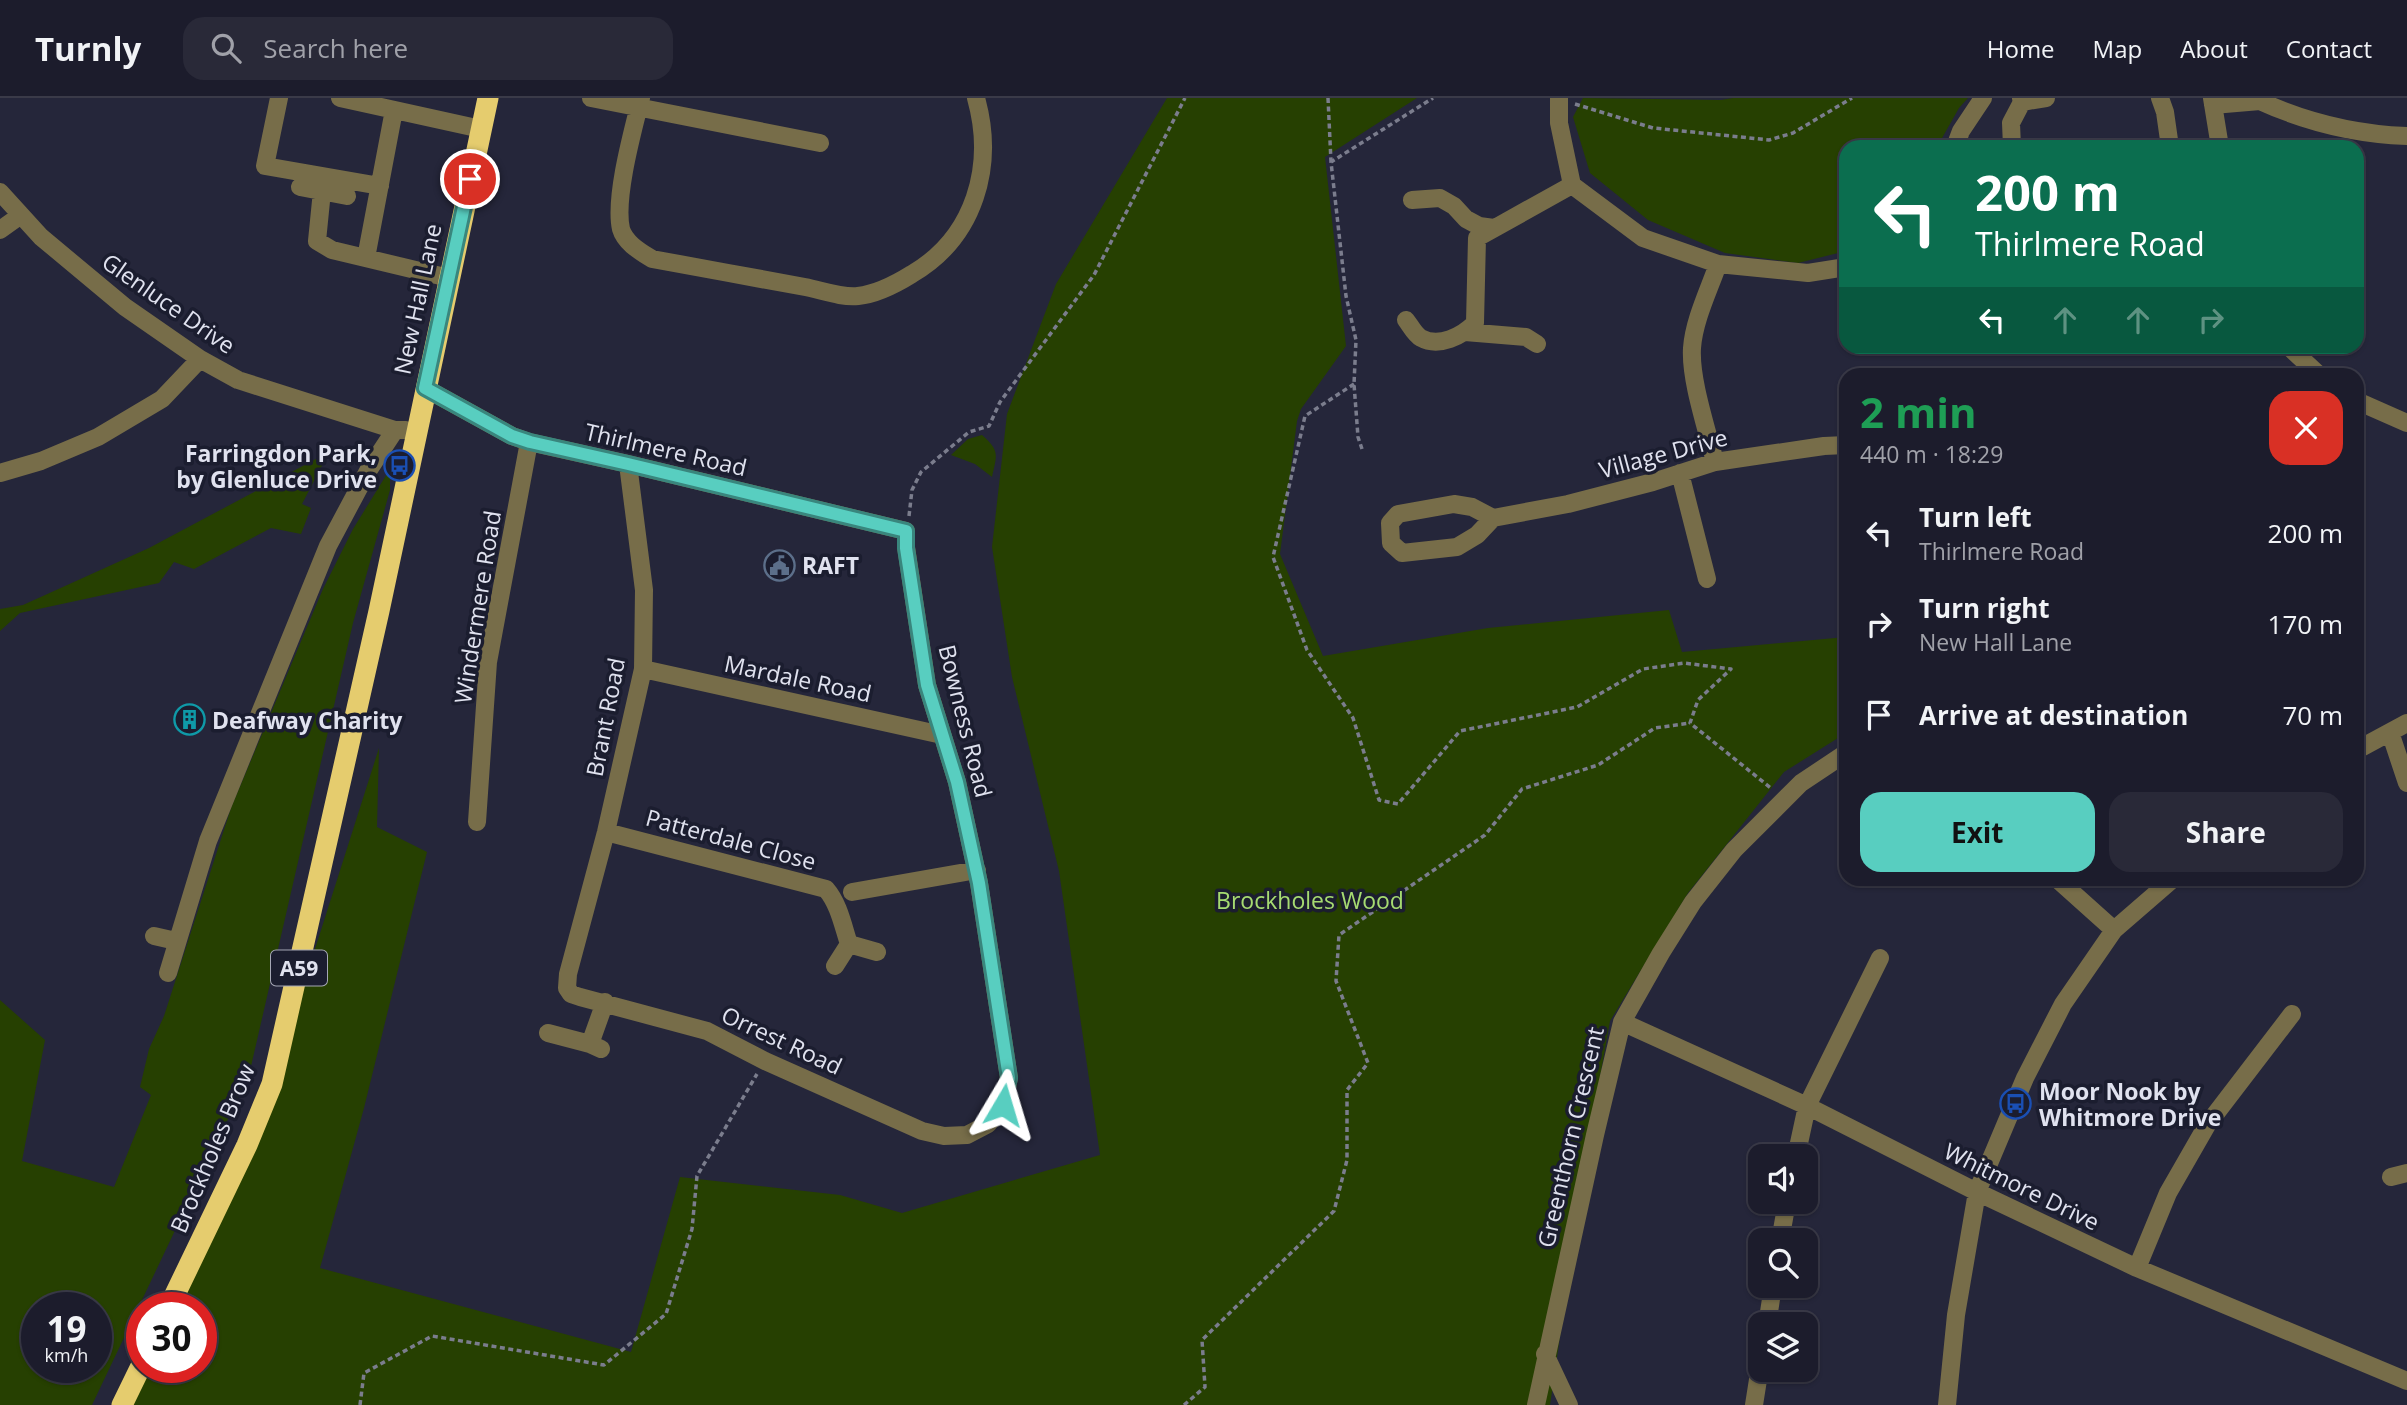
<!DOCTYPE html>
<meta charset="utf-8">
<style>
body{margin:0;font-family:"Open Sans",sans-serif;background:#292938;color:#f1f3f6;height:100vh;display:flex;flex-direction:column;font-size:26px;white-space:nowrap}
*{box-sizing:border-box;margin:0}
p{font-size:23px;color:#a0a1a9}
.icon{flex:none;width:38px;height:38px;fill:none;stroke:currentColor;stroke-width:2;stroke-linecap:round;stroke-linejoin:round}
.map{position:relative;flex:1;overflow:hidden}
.sheet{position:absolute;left:1839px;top:270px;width:525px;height:518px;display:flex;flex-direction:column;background:#1c1c2c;border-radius:21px;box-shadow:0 2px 5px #0004,0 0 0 2px #3a3a48}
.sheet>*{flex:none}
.banner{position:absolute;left:1839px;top:42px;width:525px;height:214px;border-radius:21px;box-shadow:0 2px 5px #0004,0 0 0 2px #3a3a48;background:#0b6e4f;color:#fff;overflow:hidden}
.fabs{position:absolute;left:1748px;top:1046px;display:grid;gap:14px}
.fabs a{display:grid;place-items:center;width:70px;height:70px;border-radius:14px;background:#1c1c2c;box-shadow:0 2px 5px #0004,0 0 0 2px #3a3a48;font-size:35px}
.speed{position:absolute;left:21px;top:1194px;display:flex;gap:14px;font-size:35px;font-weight:700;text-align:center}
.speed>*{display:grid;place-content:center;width:91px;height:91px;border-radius:50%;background:#1c1c2c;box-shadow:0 2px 5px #0004,0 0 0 2px #3a3a48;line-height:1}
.speed small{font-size:18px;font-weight:400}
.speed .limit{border:10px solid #d22;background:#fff;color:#111}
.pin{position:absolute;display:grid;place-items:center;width:60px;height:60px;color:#fff;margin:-30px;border:4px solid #fff;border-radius:50%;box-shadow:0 2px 7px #0007}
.me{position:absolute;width:77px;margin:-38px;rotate:7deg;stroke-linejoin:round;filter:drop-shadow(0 0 5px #0008)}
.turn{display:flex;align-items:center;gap:24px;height:147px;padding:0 21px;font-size:32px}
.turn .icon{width:91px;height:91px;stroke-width:2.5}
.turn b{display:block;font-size:49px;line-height:60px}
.lanes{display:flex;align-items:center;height:66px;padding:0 21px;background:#0003;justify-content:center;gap:35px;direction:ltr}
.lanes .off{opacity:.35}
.round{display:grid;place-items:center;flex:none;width:74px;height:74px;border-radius:21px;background:#292938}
.overview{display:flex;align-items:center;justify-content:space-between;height:119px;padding:0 21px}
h1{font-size:42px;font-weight:700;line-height:52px;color:#1e9e55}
.button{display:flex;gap:14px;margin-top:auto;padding:14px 21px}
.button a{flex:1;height:80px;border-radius:21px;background:#58cec0;color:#111;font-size:28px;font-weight:700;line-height:80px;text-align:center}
.button a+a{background:#292938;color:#f1f3f6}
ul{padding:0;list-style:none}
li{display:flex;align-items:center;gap:21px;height:91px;padding:0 21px}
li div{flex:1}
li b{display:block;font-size:26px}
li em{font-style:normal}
header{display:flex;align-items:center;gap:42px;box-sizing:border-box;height:98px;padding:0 35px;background:#1c1c2c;border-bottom:2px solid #3a3a48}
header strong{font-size:33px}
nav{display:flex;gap:38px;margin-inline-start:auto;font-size:24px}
.search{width:490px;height:63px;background:#292938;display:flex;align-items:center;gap:18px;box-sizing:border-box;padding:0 24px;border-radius:21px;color:#a0a1a9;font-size:26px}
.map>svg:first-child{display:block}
</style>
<header>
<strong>Turnly</strong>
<div class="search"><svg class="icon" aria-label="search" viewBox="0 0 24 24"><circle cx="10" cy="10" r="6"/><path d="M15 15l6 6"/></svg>Search here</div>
<nav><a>Home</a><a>Map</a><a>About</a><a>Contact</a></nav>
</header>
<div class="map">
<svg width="2407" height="1307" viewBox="0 0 2407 1307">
<rect width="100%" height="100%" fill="#25263a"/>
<path fill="#264001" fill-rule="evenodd" d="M1167,0H1417L1325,59L1346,248L1301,311L1297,323L1280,456L1323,558L1488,530L1669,512L1682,554L1846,539V635L1784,674L1688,795L1610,923L1589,1040L1550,1307H126L143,1269H201V1209H170L272,986L379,650L377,729L427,754L364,1010L320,1170L631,1254L680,1079L840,1097L902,1115L1100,1057L1059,773L1012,579L992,449L1007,316L1056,186Z
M1583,0L1721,2L1733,0H1968L1959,10L1937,49H1846V153L1798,165L1725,155L1648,122L1590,75L1573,19Z
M982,337C1000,353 997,356 992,379L975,366L951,357L968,341Z
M329,354L302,406L311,410L301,436L271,430L194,471L174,464L159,485L20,515L0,533V511L23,507L149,450Z
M390,371V392L353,525L249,977L92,1307H0V902L45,942L22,1063L114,1089L151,997L140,989L149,951L164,918L231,710L323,491L353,431ZM37,1209H96V1269H37Z"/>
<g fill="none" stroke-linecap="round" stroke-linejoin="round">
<path stroke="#7b7d8d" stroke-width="3.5" stroke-dasharray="5 3.5" stroke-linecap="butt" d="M1328,0L1331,64
M1575,6L1653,30L1769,42L1793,35L1852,0
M1354,286L1305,318L1273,459L1307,552L1353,620L1379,702L1398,706L1460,633L1577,609L1643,571L1684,565L1731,571L1698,602L1690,625L1772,691
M1362,351L1358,339L1354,286L1356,242L1346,198L1331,64L1433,0
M909,418L912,392L921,374L969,334L989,328L1000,304L1094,177L1185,0
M360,1307L364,1275L432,1238L604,1267L666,1216L692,1131L697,1078L757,976
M1184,1307L1205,1289L1202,1242L1334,1113L1347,1062V992L1368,965L1336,883L1339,837L1485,737L1522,691L1598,667L1655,630L1690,625"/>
<path stroke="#776d49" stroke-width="18" d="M279,0L265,68L380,88
M340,0L481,31
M591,0L820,45
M641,0C633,32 614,100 621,131C625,145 641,154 652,161C703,170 754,180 805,189C821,192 842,200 858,198C877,196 896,186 912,176C975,139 995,68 976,0
M1559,0V25L1572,87L1643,140L1718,166L1808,175L1846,169
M2021,0L2022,4L2046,0
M2160,0L2165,14L2170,49
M2212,0L2220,49
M2260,0V3C2306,24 2356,36 2407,38
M2213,7L2260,3
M1955,49L1961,33L1983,0
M2012,49L2011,25L2022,4
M300,89L347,98
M322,93L317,143L332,152L449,180
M0,94L41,139L125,209L200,261L238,282L395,332H406
M1412,102L1440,100L1454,108L1466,121L1479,128L1494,130
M0,132L21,117
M366,160L394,12
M1406,222C1410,227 1415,237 1421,240C1439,250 1462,238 1475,225L1477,140L1572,87
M1465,234L1526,239L1537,246
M2288,248L2318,276
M425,290L512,338L529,344L628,366L906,433V449L927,587L957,684L979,785L1009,980L1003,1007L988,1026L967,1037L944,1038L922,1033L765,963L707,933L580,899L571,896L567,890L568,876L606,734L643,571L644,492L628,366
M2357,303L2407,325
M1715,364C1707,331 1690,282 1692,250C1694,222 1709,192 1718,166
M0,375L41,363L98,339L162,301L200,261
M1680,375L1707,481
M1493,420L1472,409L1454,406L1398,416L1390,425L1391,445L1402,455L1457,449L1477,437L1493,420L1568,406L1653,384L1715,364L1824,348L1846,347
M643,571L942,637
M2390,634L2407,685
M2357,652L2407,625
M477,724L488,564L529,344
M606,734L826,791C839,806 843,828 849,846L877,854
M2056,780L2114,832
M852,794L977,772
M154,838L176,843
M835,868L849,846
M168,875L208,743L328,448L368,373L395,332
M1622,924L1807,1008L1977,1094L2137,1170L2407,1283
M548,935L590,946
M601,951L590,946L605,904
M1796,1059L1807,1008L1880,860
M2391,1079L2407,1075
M1780,1143L1787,1104
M2137,1170L2168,1095L2207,1027L2292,916
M1767,1227L1773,1188
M1545,1256L1569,1307
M1536,1307L1595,1037L1622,924L1661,855L1693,804L1734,752L1801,685L1846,655
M1754,1307L1760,1269
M1947,1307L1956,1217L1977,1094L2025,980L2063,906L2114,832L2174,780"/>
<path stroke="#e5cc6e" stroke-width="21" d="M169,1209L247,1047L272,986L379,513L488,0
M122,1307L142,1266"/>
</g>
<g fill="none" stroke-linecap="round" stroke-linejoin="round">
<defs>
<path id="route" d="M470,81L425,290L512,338L530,344L628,366L906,433V450L927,587L957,684L979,785L1009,980L1003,1007"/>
</defs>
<use href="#route" stroke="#39867d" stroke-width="18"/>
<use href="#route" stroke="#58cec0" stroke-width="12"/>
</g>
<defs>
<symbol id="bus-ring" viewBox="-11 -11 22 22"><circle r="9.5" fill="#1b1d2f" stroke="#1a4fb4" stroke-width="1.5"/><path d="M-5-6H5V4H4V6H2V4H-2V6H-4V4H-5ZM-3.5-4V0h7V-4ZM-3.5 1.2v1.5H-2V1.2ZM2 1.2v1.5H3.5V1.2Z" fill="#1a4fb4"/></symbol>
<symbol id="civic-ring" viewBox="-11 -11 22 22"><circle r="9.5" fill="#1b1d2f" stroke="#5c6f8a" stroke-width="1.5"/><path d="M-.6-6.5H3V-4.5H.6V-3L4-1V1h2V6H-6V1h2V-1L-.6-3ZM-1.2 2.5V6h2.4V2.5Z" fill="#5c6f8a"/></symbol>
<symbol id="building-ring" viewBox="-11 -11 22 22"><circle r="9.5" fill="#1b1d2f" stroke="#0f9aa8" stroke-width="1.5"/><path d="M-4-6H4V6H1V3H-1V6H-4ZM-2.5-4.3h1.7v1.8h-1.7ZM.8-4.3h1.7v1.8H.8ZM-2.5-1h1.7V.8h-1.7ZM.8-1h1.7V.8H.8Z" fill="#0f9aa8"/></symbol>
</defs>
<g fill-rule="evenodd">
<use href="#bus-ring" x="382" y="350" width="35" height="35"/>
<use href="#civic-ring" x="762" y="450" width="35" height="35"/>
<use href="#building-ring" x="172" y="604" width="35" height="35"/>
<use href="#bus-ring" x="1998" y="988" width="35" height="35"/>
</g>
<g text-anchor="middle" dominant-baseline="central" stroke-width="7" stroke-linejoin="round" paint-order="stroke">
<rect fill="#1b1d2f" stroke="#a5a7b5" stroke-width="2" x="271" y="852.5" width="56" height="35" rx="5"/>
<g font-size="21" font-weight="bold" fill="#e0e2ef">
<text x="299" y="870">A59</text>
</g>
<g font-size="23" fill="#e0e2ef" stroke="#1b1d2f">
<text transform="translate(417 201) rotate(-78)">New Hall Lane</text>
<text transform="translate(169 205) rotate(35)">Glenluce Drive</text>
<text transform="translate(666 351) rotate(13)">Thirlmere Road</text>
<text transform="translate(1663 355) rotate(-15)">Village Drive</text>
<text transform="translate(477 509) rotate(-81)">Windermere Road</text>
<text transform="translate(798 580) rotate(12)">Mardale Road</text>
<text transform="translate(605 619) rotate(-79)">Brant Road</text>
<text transform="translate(966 623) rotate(76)">Bowness Road</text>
<text transform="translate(731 741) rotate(15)">Patterdale Close</text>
<text transform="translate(782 942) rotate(25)">Orrest Road</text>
<text transform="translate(1570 1039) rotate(-77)">Greenthorn Crescent</text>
<text transform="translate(212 1050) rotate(-67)">Brockholes Brow</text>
<text transform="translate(2022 1088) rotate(26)">Whitmore Drive</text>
</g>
<g font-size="23" font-weight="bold" fill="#e0e2ef" stroke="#1b1d2f" text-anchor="start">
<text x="377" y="355" text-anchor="end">Farringdon Park,<tspan x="377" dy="26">by Glenluce Drive</tspan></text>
<text x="802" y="467">RAFT</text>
<text x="212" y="622">Deafway Charity</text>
<text x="2039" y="993">Moor Nook by<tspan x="2039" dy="26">Whitmore Drive</tspan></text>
</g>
<g font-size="23" fill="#a6db71" stroke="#1b1d2f">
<text x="1310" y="802">Brockholes Wood</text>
</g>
</g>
</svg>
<div class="fabs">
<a><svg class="icon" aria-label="sound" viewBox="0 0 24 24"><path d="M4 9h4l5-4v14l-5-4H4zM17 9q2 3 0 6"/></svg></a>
<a><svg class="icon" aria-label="search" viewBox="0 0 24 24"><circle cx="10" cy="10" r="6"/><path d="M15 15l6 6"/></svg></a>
<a><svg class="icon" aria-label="layers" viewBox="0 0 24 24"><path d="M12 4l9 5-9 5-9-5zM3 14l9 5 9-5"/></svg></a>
</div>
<div class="speed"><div>19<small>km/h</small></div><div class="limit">30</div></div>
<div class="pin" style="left:470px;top:81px;background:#d93025"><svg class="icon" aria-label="arrive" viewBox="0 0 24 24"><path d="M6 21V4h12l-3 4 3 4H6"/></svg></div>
<svg class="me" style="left:1003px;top:1007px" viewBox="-20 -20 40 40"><path d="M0-17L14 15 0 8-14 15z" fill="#58cec0" stroke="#fff" stroke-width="4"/></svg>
<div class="banner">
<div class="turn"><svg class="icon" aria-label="left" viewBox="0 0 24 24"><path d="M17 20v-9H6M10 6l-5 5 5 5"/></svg><div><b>200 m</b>Thirlmere Road</div></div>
<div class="lanes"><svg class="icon" aria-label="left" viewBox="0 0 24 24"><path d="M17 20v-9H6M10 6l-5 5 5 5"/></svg><svg class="icon off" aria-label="ahead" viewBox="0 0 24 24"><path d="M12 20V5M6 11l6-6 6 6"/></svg><svg class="icon off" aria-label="ahead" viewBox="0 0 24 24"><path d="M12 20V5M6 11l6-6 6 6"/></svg><svg class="icon off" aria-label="right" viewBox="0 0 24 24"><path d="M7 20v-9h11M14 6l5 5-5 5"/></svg></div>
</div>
<section class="sheet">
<div class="overview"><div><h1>2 min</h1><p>440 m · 18:29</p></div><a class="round" style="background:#d93025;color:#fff"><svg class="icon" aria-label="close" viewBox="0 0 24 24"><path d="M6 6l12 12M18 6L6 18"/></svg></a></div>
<ul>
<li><svg class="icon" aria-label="left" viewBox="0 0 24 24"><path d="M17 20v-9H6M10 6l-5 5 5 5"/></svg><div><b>Turn left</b><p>Thirlmere Road</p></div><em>200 m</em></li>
<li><svg class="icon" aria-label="right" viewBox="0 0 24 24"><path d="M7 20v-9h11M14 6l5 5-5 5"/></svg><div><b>Turn right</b><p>New Hall Lane</p></div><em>170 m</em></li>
<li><svg class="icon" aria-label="arrive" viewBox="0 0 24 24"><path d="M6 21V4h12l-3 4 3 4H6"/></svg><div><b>Arrive at destination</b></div><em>70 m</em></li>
</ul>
<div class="button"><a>Exit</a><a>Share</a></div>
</section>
</div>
